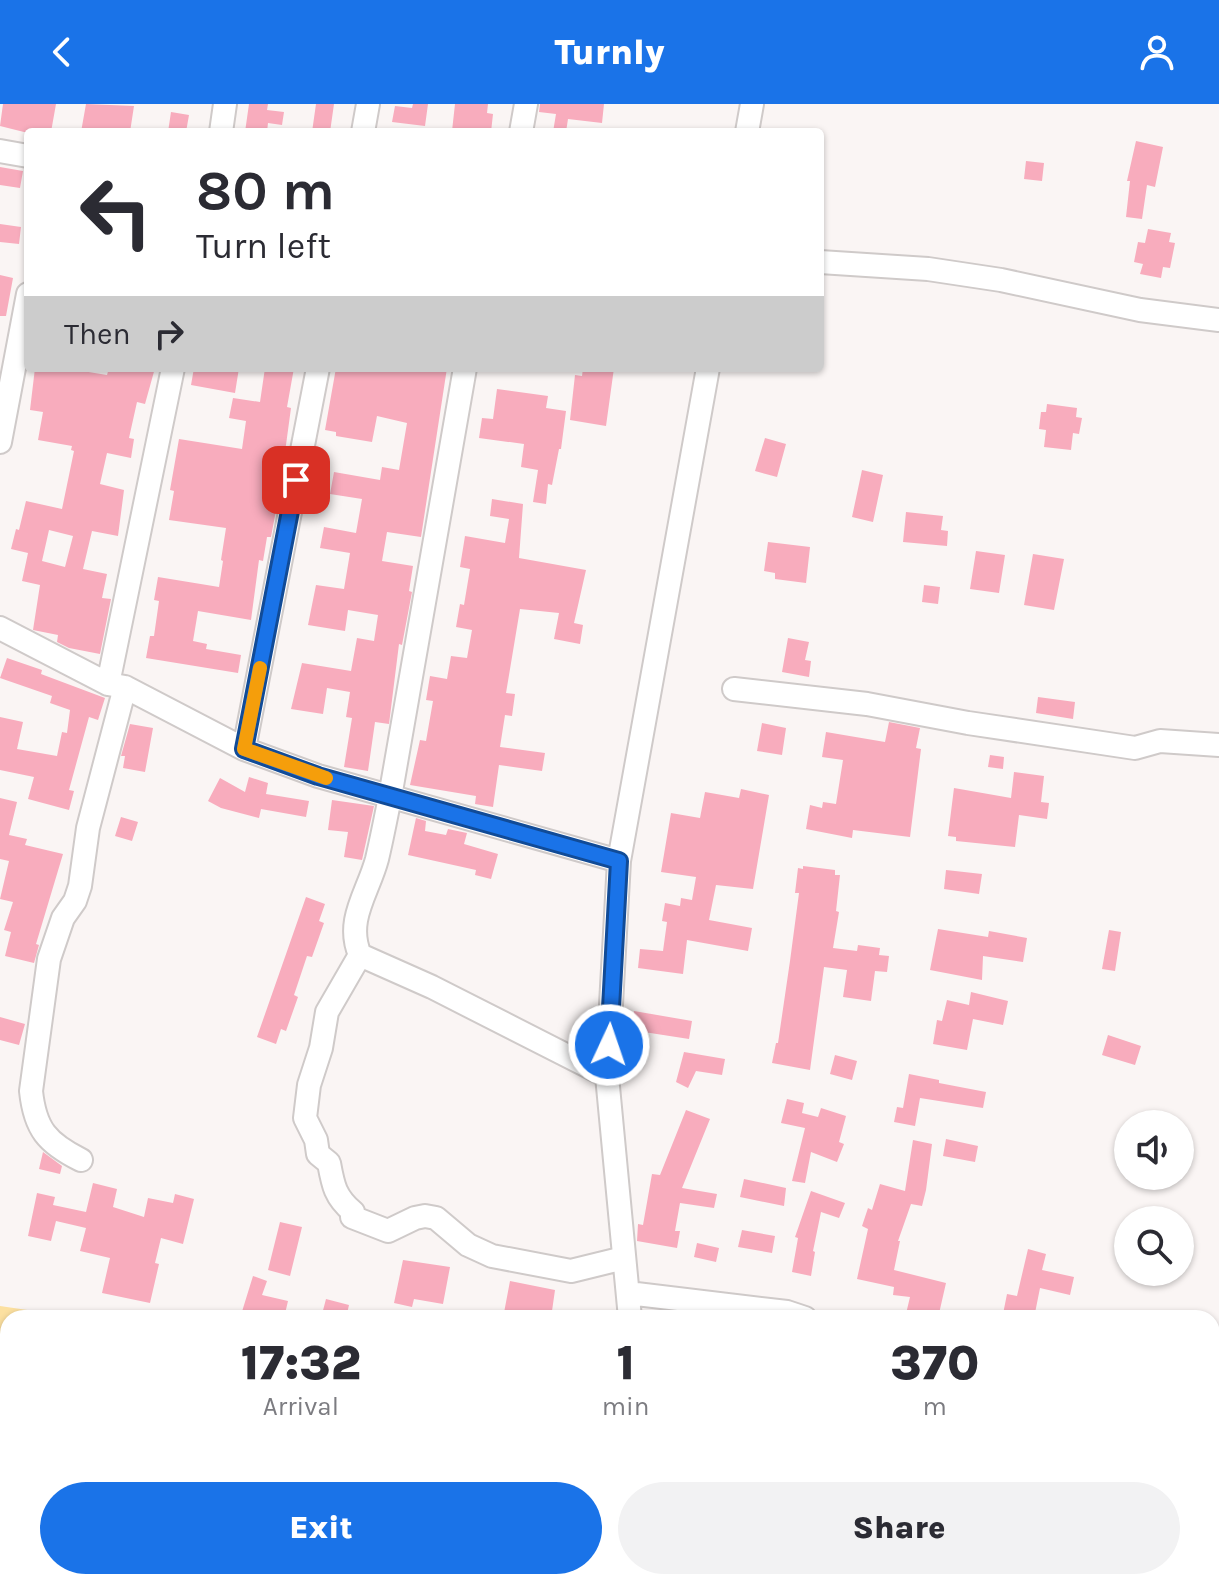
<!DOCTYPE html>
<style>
body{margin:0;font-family:Karla,sans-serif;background:#f2f2f3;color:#2b2b33;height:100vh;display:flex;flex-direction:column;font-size:30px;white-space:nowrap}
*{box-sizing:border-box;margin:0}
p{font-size:26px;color:#7c7c81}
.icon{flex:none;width:44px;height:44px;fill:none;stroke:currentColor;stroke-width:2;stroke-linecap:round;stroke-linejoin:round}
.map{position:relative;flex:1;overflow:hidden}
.sheet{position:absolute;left:0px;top:1206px;width:1220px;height:280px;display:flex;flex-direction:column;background:#fff;border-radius:24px 24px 0 0;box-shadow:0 2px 6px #0004}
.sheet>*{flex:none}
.guide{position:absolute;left:24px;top:24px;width:800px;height:244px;border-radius:8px;box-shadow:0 2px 6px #0004;background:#fff;color:#2b2b33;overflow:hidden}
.tools{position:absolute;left:1114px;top:1006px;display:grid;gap:16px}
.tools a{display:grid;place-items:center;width:80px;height:80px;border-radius:50%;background:#fff;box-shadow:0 2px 6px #0004;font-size:40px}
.pin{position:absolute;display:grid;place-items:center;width:68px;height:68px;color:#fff;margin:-34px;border-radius:16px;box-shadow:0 4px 12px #0006}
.me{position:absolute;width:88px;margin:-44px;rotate:3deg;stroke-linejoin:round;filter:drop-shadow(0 0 6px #0008)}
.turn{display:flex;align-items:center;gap:28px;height:168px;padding:0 40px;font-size:36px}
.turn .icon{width:104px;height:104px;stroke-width:2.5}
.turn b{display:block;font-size:56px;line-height:68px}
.then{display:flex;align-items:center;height:76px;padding:0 40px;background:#0003;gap:16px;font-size:30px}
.eta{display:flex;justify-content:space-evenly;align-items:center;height:136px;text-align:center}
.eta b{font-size:48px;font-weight:800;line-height:56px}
.primary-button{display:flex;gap:16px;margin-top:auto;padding:16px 40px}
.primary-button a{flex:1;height:92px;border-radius:48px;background:#1a73e8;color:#fff;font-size:32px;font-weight:800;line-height:92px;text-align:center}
.primary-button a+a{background:#f2f2f3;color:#2b2b33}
header{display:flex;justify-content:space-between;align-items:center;height:104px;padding:0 40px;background:#1a73e8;color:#fff;font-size:36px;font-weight:800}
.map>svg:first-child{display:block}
</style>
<header><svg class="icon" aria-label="back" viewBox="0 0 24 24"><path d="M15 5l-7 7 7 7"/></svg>Turnly<svg class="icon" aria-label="person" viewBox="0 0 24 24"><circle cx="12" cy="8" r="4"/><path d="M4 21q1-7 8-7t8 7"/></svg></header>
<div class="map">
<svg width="1219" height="1486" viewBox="0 0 1219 1486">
<rect width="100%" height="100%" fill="#faf5f4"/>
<path fill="#fce0a0" d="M0,1202L82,1214H8V1478H531L534,1486H0Z"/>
<path fill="#f8acbd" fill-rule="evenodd" d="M3,0H56L51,28H24L0,22Z
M86,0L134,2L130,28H81Z
M249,0H268L267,6L284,8L282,21L268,19L267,28H245Z
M316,0H334L330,28H312Z
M413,0H428L425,22L392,18L395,2L412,4Z
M455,0H488L487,9L493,10L491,28L452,27Z
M540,0H604L602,19L568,15L566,28H553L556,10L539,8Z
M171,8L189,11L186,28H168Z
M1136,37L1163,43L1155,83L1147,81L1142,115L1126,113L1130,77H1127Z
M1026,57L1044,59L1042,77L1024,75Z
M0,63L23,67L20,84L0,81Z
M0,120L21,123L19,140L0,138Z
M1148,125L1171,129L1169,138L1175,139L1170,164L1163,163L1161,174L1140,170L1143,160L1134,158L1138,138L1145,139Z
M0,171L13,174L6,212H0Z
M35,264H64L107,271L109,264H155L145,300L137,298L129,334L134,335L131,354L107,349L100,380L124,386L118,432L92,427L83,465L107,470L102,494L111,495L100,550L69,544L57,538L58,531L33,526L40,481L22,477L28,449L11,445L16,425L19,426L26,397L62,405L74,347L71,346L72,342L38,336L43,308L30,306ZM49,426L73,432L65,463L42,457Z
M194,264H239L235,289L191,281Z
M265,264H294L287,303L291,304L280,385L271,433H267L263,457L259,456L251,516L198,507L193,537L207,540L206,545L241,551L238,569L146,554L150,532H154L159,497L154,496L158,473L219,483L223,457L221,456L226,424L169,416L174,387L170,386L179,335L242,345L246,317L229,314L233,294L260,298Z
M336,264L397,266L398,264H447L421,433L387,428L382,457L413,462L409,487L412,488L402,541L399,540L389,620L375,618L368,667L344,663L352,614L346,613L350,588L327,584L323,610L291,605L302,559L351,567L357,534L374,537L378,511L348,506L345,527L308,521L316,481L344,485L350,449L320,444L324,423L356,429L362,395L330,390L334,368L380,376L382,363L399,366L407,319L377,312L372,338L336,332V328L325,326Z
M583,264H614L606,322L570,316L575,271L582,272Z
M497,285L548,292L546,304L566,307L561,345H559L552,381L548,380L546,400L533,398L538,366L521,363L524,340L479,334L482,314L493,315Z
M1047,300L1077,304L1076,313L1082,314L1079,330L1073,329L1071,346L1044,343L1046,326L1039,325L1041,308H1046Z
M765,334L786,340L777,373L755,367Z
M862,366L883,371L873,418L852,413Z
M492,395L523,400L519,454L586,466L574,519L583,521L580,540L554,535L559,509L520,505L506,589L515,590L512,612L505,611L500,643L545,649L542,667L499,661L493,703L475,700L476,692L410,681L420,636L426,637L433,597L426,596L430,572L447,575L451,552L467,554L472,526L456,523L460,500L464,501L470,465L460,463L465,432L505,439L509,415L490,412Z
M906,408L943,412L941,426L948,427L947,442L903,438Z
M768,438L810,443L806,479L775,475V469L764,467Z
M976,447L1005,451L999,489L970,485Z
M1033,450L1064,455L1054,506L1024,501Z
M924,481L940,483L938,500L922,498Z
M788,534L809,538L805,556L811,557L809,573L782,568Z
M7,554L42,566L41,570L105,594L98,616L89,613L69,686L74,687L69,706L28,695L34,673L0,666V613L23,618L17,645L57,652L62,628L67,629L70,606L50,599L52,592L0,574Z
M1038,593L1075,598L1073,615L1036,609Z
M889,618L920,624L916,644L921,645L910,733L853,726L852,734L806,725L810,701L822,704L823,698L836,700L843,656L822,653L826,628L885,638Z
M762,619L786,624L782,651L757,647Z
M130,620L153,624L145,668L123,664L125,652H121Z
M990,651L1004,653L1003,665L988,663Z
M1014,668L1044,672L1041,698L1049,699L1047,715L1019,711L1015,743L956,737V733L948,732L954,684L1011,694Z
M249,673L268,679L266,690L309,697L306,713L261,705L259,714L221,704L208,697L220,674L245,688Z
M741,685L769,691L753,785L716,781L709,816L752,824L748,847L687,836L683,870L638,864L640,845L663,847L667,818L662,817L665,799L680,802L681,794L692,796L696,773L661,768L671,709L700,714L705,688L739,694Z
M0,694L17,698L9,731L27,735L25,741L63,750L36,840L39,841L34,859L5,852L11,828L4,826L13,798L0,795L9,757L0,755Z
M332,696L374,702L362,756L344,753L348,728L328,726Z
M121,713L138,718L132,737L115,732Z
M416,714L426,717L425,727L446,731L448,725L467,729L464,740L498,750L491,775L475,771L476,766L408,751Z
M803,762L835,766V771H840L836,807L839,808L833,844L857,847L858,841L880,844L879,851L889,852L887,868L875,867L871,897L843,893L847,866L824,863L810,966L772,959L776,939H778L790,857L799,789H795L798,764L803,765Z
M946,766L982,770L979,790L944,785Z
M306,793L325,800L319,817L324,819L312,853L307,852L294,891L298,893L286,927L281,925L276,940L257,933Z
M938,825L988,833L989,827L1027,834L1023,858L983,852L982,876L930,866Z
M1109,826L1121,828L1115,867L1102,865Z
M971,888L1008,897L1003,921L973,915L967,946L933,940L937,916L942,917L947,896L969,901Z
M634,907L692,917L689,935L631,926Z
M0,913L25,920L19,941L0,936Z
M1108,931L1141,942L1135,961L1102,951Z
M684,948L725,955L722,971L696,967L688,984L676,978Z
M835,951L857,957L852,976L830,970Z
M909,970L939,976V979L986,988L983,1004L920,994L915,1022L894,1018L897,1003L903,1004Z
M787,995L804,999L802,1009L818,1013L821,1004L846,1012L839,1038L844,1040L837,1058L811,1048L805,1079L792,1077L805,1024L781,1019Z
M686,1006L710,1015L682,1084L717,1090L714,1104L680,1099L675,1127H680L677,1144L637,1137L638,1120L643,1121L652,1070L660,1071Z
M946,1035L978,1042L975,1058L943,1052Z
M913,1036L932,1040L926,1086L922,1102L911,1100L898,1137H900L894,1166L946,1179L938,1214H905L910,1193L893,1191L894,1183L857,1175L868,1125L862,1122L868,1104L872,1106L880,1080L905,1087Z
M43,1048L62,1062L60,1070L39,1065Z
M744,1075L786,1084L784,1102L740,1093Z
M93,1079L117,1085L113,1103L144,1113L148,1094L173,1099L175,1090L194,1095L183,1140L161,1134L155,1159L159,1160L150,1199L102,1189L110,1154L80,1147L86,1124L56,1117L51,1137L28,1132L37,1089L55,1093L53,1101L86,1108Z
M811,1087L845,1099L839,1114L821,1108L813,1147L815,1148L811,1172L792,1168L798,1134L795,1133Z
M280,1118L302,1123L290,1172L268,1166Z
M742,1126L775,1132L772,1149L738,1143Z
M697,1139L719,1144L716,1158L694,1153Z
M1028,1145L1046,1150L1042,1166L1074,1173L1070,1191L1040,1184L1034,1214L1003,1210L1007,1190L1017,1192Z
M403,1156L450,1163L443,1200L414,1195L412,1203L394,1199Z
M253,1172L267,1177L262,1191L288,1197L284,1214H240Z
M510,1177L555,1186L551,1214H503Z
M326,1195L349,1201L346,1214H321Z"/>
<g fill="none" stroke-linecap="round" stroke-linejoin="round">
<defs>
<path id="minor" d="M221,28L225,0
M363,28L368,0
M521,28L526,0
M747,28L752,0
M0,47L28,52
M820,158L928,165L1001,176L1140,206L1219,216
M465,264L390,693C386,713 382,734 377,755C368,789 345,816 360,851L432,883L607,972
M0,338L28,190
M0,524L108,580L125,583L244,645L318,672L619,757
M108,580L173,264
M734,585L867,600L968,619L1135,644L1160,637L1219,641
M244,645L318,264
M360,851L327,908L321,944L309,981L305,1014L316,1036L318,1050L329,1059C333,1081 335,1093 353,1108L352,1113L388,1127L415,1114L425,1112L436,1114L468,1141L492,1152L571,1167L624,1154
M81,1056C47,1039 35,1025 31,987L49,855L63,814L75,797L80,782L88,724L125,583
M628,1189L787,1208L805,1214
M630,1214L607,972L619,757L708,264
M665,1478L666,1486"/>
</defs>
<use href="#minor" stroke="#cfcac9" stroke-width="26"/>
<use href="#minor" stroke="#fff" stroke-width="22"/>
</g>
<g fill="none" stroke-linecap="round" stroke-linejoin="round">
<defs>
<path id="route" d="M296,376L244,645L318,672L619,757L609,941"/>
</defs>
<use href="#route" stroke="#114b97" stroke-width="20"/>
<use href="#route" stroke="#1a73e8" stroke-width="14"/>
<path stroke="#f59e0b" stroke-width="14" d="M260,564L244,645L326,674"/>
</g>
</svg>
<div class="tools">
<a><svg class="icon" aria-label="sound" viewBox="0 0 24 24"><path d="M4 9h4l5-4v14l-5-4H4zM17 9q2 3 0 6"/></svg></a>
<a><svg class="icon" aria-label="search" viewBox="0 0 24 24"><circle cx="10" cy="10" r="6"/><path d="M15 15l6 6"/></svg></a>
</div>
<div class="pin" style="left:296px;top:376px;background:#d93025"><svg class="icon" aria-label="arrive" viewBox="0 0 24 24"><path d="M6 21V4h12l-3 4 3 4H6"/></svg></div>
<svg class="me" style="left:609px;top:941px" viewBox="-20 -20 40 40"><circle r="17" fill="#1a73e8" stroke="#fff" stroke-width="3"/><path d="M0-11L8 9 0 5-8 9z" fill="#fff"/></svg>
<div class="guide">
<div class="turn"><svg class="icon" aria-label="left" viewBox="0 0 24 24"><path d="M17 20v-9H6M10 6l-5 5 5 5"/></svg><div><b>80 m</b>Turn left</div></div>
<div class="then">Then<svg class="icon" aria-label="right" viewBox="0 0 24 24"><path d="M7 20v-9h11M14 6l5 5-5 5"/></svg></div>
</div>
<section class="sheet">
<div class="eta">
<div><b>17:32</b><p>Arrival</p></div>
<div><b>1</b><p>min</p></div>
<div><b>370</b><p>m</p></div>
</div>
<div class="primary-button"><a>Exit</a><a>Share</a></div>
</section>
</div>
